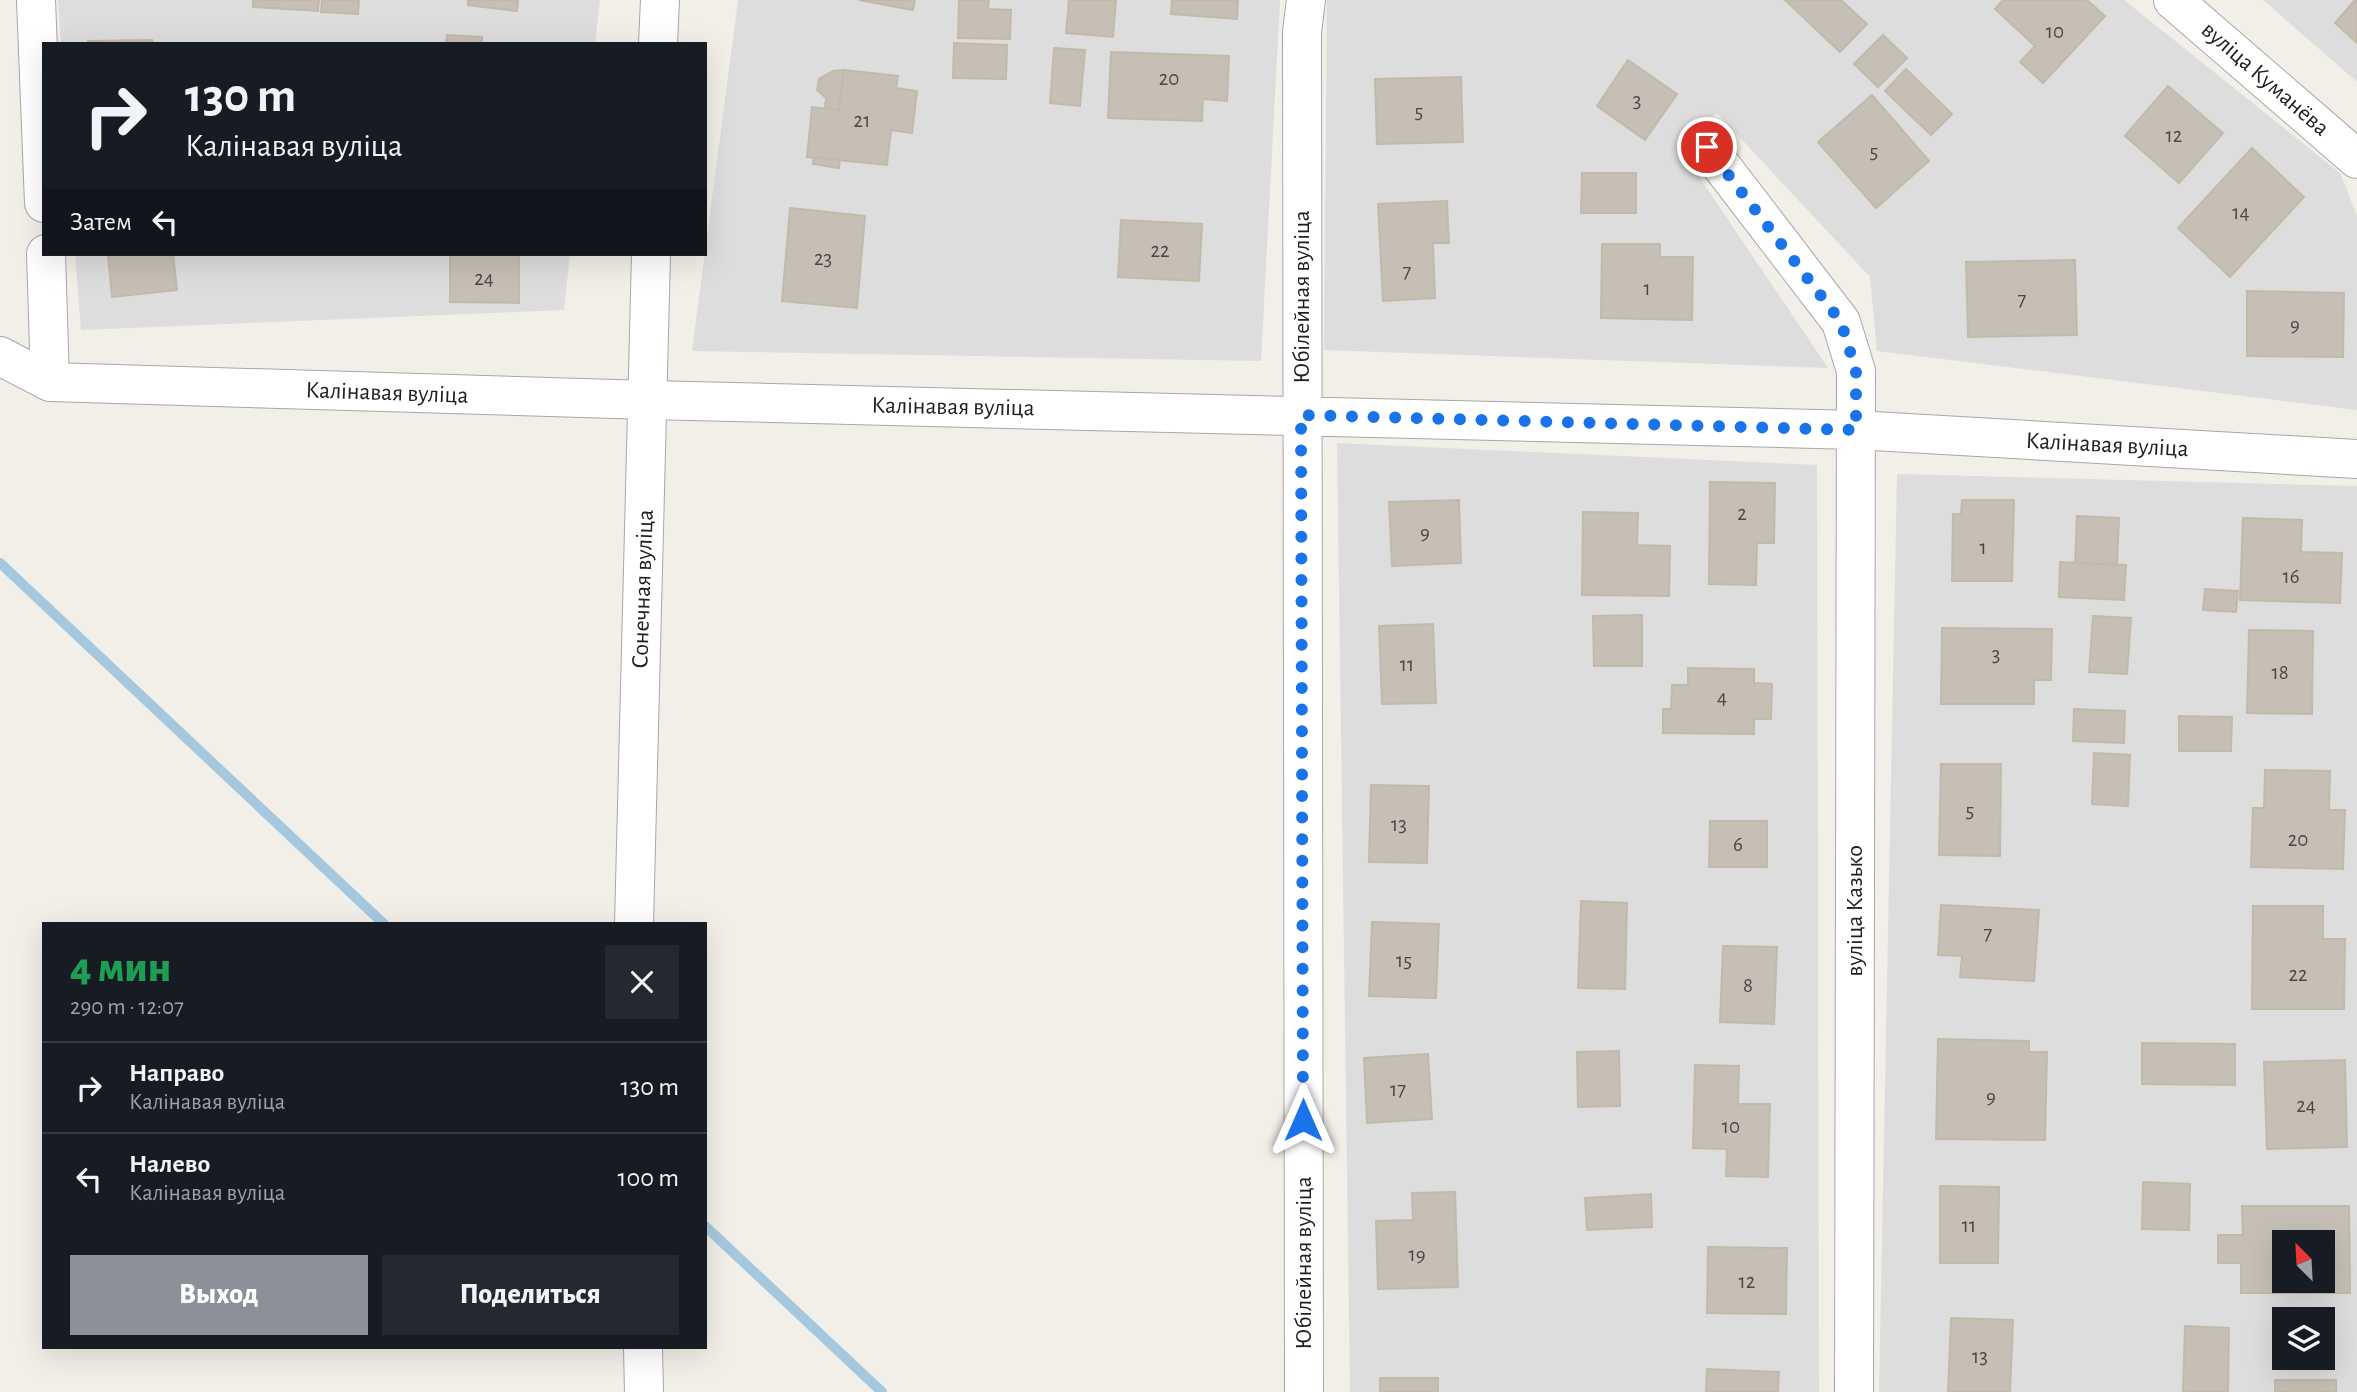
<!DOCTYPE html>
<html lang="ru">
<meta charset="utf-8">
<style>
body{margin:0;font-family:"Alegreya Sans",sans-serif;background:#242831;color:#f1f3f6;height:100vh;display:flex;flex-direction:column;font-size:26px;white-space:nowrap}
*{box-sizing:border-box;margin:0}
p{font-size:23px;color:#9ea1a6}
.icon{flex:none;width:38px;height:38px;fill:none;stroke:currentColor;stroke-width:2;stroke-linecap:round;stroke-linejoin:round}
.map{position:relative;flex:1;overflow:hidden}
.details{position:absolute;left:42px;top:922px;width:665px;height:427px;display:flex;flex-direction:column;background:#171b24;border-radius:0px;box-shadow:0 7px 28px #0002}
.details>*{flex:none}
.top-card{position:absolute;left:42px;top:42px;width:665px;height:214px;border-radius:0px;box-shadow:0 7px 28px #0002;background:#171b24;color:#f1f3f6;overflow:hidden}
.needle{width:46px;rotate:336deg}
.fabs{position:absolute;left:2272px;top:1230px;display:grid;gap:14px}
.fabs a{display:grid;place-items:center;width:63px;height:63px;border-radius:0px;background:#171b24;box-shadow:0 7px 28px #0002;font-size:35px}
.pin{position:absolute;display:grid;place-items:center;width:60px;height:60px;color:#fff;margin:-30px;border:4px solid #fff;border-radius:50%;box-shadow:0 2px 7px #0007}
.me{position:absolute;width:77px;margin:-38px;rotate:0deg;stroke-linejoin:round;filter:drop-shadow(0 0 5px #0008)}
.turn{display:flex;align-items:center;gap:24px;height:147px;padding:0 28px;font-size:32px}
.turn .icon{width:91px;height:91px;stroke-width:2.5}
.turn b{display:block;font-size:49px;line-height:60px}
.then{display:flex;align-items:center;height:66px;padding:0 28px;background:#0003;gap:14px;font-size:26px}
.round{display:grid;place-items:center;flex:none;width:74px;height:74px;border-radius:0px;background:#242831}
.headline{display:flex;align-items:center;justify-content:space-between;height:119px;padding:0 28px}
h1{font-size:42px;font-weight:800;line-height:52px;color:#1e9e55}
.button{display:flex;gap:14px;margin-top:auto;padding:14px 28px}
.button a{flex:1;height:80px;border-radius:0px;background:#8c9099;color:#fff;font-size:28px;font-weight:800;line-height:80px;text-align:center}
.button a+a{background:#242831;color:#f1f3f6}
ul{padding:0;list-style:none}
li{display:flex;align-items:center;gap:21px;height:91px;padding:0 28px;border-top:2px solid #363941}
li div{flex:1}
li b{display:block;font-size:26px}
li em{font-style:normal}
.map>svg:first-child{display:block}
</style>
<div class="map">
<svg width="2357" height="1392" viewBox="0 0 2357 1392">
<rect width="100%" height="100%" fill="#f1efe7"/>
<path fill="#dedddd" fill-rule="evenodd" d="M58,0H600L595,44H61Z
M738,0H1280L1261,361L692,351Z
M1327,0H2124L2340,173L2357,216V410L1877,351L1870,277L1717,113L1677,144L1828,368L1324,350Z
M2263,0H2357V82Z
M75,254H570L564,310L81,330Z
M1337,443L1817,465L1819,1392H1350Z
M1897,474L2357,486V1392H1879ZM2284,1242H2322V1281H2284ZM2284,1320H2322V1358H2284Z"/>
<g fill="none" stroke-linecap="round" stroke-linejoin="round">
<path stroke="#a6c8df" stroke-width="10" d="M0,563L384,924
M705,1226L882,1392"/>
</g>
<path fill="#c6bfb6" stroke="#c3b9a8" stroke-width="2" fill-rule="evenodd" d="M253,0H319L318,11L253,7Z
M322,0H359L358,14L321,12Z
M468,0H518L517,11L468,5Z
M859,0H915L913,10Z
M959,0H989L988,9L1011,10L1010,39L958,38Z
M1069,0H1116L1113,37L1066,33Z
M1172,0H1238L1237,19L1171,14Z
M1785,0H1841L1867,24L1840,52Z
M2003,0H2087L2105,16L2043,83L2020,62L2035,46L1995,9Z
M2355,0H2357V43L2335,23Z
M447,35L482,37V44H446Z
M1883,35L1907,58L1878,87L1854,64Z
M152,40L153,44H88V41Z
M954,43L1007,45L1006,79L953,78Z
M1054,48L1085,50L1080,106L1050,103Z
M1111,52L1229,56L1227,101L1203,99L1202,121L1108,118Z
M1628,60L1677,94L1645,140L1597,106Z
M1906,69L1952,114L1931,135L1885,91Z
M844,70L898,76L896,88L917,91L912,133L891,130L887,165L807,157L812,107L839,110Z
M844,70L839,110L825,108L826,98L817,90L819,79L833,71Z
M1461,77L1463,142L1377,144L1375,79Z
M2168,86L2223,133L2179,183L2125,136Z
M1872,95L1929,161L1876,208L1818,142Z
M2252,148L2304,197L2230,277L2178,228Z
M814,157L840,160L839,168L813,164Z
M1582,173H1636V213H1581Z
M1447,201L1449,243H1433L1435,298L1383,301L1378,204Z
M790,208L865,216L857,308L782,301Z
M1121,220L1202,224L1199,281L1118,277Z
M1602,244H1660V257H1693L1692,320L1601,318Z
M108,254H173L177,290L112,297Z
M450,254H519V303L450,302Z
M2075,260L2077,335L1968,337L1966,262Z
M2247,291L2344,293L2343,357L2247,356Z
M1710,482L1775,483L1774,543H1757L1756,585L1709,584Z
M1459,500L1461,563L1392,566L1389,502Z
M1962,500H2014L2012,581H1952L1953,514H1961Z
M1583,512L1638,513L1637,545L1670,546L1669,596L1582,595Z
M2077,516L2119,518L2117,565L2075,563Z
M2243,518L2302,520L2301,552L2342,553L2340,603L2240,600Z
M2060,562L2126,565L2124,600L2059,597Z
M2205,589L2238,591L2236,612L2203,610Z
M1642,615V666H1594L1593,616Z
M2093,616L2131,618L2127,674L2089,672Z
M1433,624L1436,703L1382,704L1379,626Z
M1942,628L2052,629L2051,680H2034V704H1941Z
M2249,630L2313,631L2312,714L2247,713Z
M1688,668L1754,669V683L1772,684L1771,719H1754V734L1663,733V709H1671L1672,685H1688Z
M2074,709L2125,711L2124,743L2073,741Z
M2179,716L2232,717L2231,751H2179Z
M2094,753L2130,755L2128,806L2092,804Z
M1941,764H2001L2000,856L1939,855Z
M2265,770L2330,771L2329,810H2345L2343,869L2251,867L2253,808H2264Z
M1371,785L1429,786L1427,863L1369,862Z
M1710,821H1767V867H1709Z
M1581,901L1627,903L1625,989L1578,988Z
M1941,905L2039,910L2034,981L1960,977L1962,956L1938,955Z
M2253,906H2323V939H2345L2344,1009H2252Z
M1372,922L1439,924L1436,998L1369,996Z
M1723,946L1777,947L1774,1024L1720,1022Z
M1938,1039L2029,1041V1052H2047L2045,1140L1936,1139Z
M2142,1043L2235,1044V1085L2142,1084Z
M1619,1051L1620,1106L1578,1107L1577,1052Z
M1428,1054L1432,1119L1367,1123L1364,1058Z
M2345,1060L2347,1147L2267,1149L2264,1062Z
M1695,1065L1739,1066L1738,1104H1770L1768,1177L1726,1176L1727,1149L1693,1148Z
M2143,1182L2190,1184L2189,1230L2142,1229Z
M1940,1186L1999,1187L1998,1263H1940Z
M1455,1192L1458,1287L1378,1289L1376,1221L1413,1220L1412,1193Z
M1651,1194L1652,1227L1587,1230L1585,1198Z
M2242,1206H2349L2350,1293H2241V1263H2218V1235H2243ZM2284,1242H2322V1281H2284Z
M1708,1247L1787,1248L1786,1314L1707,1313Z
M1951,1318L2013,1320L2010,1392H1948Z
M2185,1326L2229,1328L2228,1392H2183Z
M1707,1369L1779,1372L1778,1392H1706Z
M1380,1378H1438V1392H1380Z
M2275,1380H2336V1392H2275Z"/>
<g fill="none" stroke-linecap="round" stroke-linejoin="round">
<defs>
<path id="minor" d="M36,0L44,203
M2173,0L2357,159
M658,44L660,0
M1707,147L1841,322L1856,371L1854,1392
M46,254L50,382
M0,356L50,382L649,400L1856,430L2357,459
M634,924L651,254
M643,1348L644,1392
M1304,1392L1302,32L1306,0"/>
</defs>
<use href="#minor" stroke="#a7a7a7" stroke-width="40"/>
<use href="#minor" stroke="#fff" stroke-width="38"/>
</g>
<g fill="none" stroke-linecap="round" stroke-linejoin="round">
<path stroke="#1a73e8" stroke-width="12" stroke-dasharray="0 21.6" d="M1303,1120L1301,415L1856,430V371L1841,322L1707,147"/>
</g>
<g text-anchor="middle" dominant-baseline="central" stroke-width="7" stroke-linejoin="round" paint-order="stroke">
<g font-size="21" fill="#4a4846">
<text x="2055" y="31">10</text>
<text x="1169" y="78">20</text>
<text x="1637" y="100">3</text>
<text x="1419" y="111">5</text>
<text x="862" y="120">21</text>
<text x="2174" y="135">12</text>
<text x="1874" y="151">5</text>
<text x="2241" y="212">14</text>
<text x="1160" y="250">22</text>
<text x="823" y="258">23</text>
<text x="1407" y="271">7</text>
<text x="484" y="278">24</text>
<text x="1647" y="288">1</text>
<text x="2022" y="299">7</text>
<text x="2295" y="324">9</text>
<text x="1742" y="513">2</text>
<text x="1425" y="532">9</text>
<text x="1983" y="547">1</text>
<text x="2291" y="576">16</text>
<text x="1996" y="654">3</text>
<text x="1407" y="664">11</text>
<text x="2280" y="672">18</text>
<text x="1722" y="697">4</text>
<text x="1970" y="810">5</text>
<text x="1399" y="824">13</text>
<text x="2298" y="839">20</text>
<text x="1738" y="844">6</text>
<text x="1988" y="933">7</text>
<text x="1404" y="960">15</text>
<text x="2298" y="974">22</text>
<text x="1748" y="985">8</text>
<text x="1398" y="1089">17</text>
<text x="1991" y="1096">9</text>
<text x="2306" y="1105">24</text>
<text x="1731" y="1126">10</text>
<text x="1969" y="1225">11</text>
<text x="1417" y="1254">19</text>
<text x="1747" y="1281">12</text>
<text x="1980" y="1356">13</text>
</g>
<g font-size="24" fill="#202020" stroke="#fff">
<text transform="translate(2265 79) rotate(41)">вуліца Куманёва</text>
<text transform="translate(1302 297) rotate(-90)">Юбілейная вуліца</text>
<text transform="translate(387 393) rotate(2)">Калінавая вуліца</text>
<text transform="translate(953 407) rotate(1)">Калінавая вуліца</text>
<text transform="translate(2107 445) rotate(3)">Калінавая вуліца</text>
<text transform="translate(643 589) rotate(-88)">Сонечная вуліца</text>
<text transform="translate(1855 911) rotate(-90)">вуліца Казько</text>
<text transform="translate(1304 1263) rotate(-90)">Юбілейная вуліца</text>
</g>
</g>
</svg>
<div class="fabs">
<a><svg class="needle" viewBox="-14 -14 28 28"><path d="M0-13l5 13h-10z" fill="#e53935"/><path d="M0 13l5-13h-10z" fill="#9ea1a6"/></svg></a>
<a><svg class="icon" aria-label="layers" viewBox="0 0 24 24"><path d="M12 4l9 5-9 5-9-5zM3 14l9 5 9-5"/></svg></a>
</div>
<div class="pin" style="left:1707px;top:147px;background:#d93025"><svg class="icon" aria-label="arrive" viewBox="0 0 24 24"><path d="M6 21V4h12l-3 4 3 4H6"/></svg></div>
<svg class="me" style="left:1303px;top:1120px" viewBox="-20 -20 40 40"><path d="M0-17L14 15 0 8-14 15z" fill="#1a73e8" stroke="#fff" stroke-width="4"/></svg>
<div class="top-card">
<div class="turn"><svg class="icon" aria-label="right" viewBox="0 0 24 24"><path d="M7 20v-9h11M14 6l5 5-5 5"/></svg><div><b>130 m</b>Калінавая вуліца</div></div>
<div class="then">Затем<svg class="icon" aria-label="left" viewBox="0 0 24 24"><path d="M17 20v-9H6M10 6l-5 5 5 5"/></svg></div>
</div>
<section class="details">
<div class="headline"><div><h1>4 мин</h1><p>290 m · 12:07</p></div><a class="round"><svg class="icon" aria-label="close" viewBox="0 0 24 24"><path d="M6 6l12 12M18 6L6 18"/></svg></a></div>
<ul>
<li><svg class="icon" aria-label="right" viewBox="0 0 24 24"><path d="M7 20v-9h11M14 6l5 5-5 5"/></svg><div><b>Направо</b><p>Калінавая вуліца</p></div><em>130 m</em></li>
<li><svg class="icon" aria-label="left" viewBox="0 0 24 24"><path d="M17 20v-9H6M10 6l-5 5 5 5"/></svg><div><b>Налево</b><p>Калінавая вуліца</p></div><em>100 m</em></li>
</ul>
<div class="button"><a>Выход</a><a>Поделиться</a></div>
</section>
</div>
